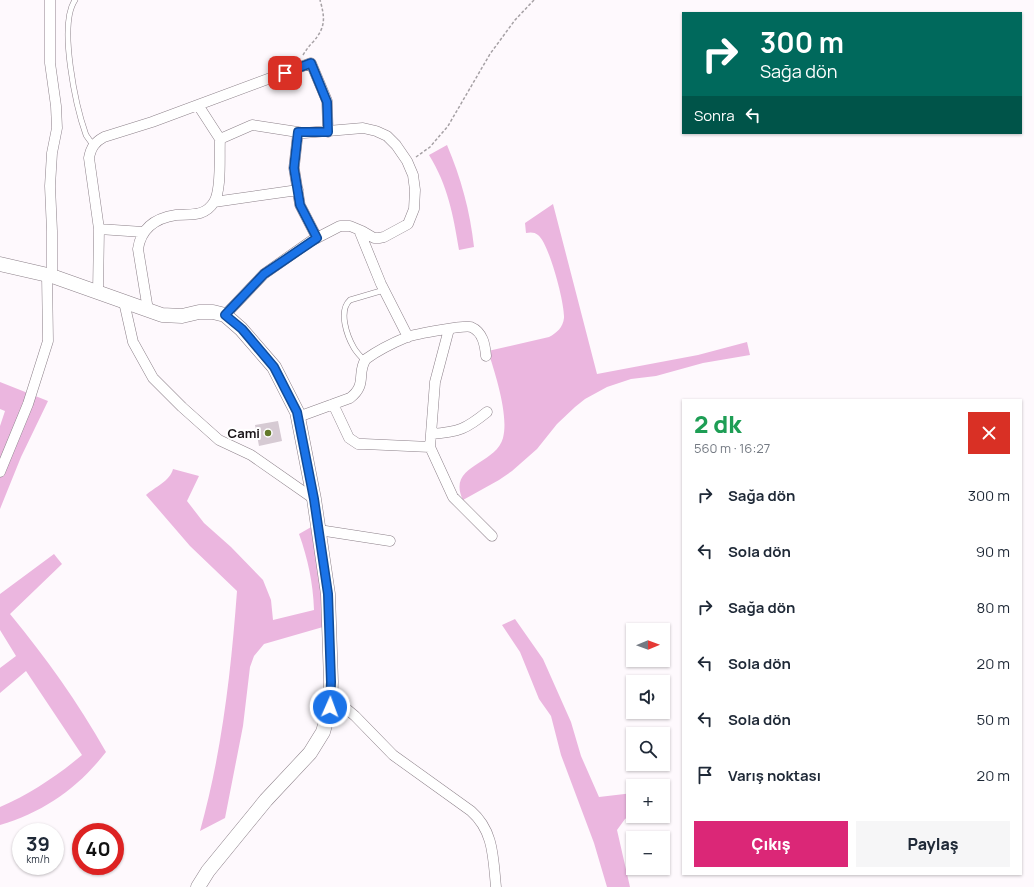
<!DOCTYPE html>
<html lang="tr">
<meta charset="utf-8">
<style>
body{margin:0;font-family:Manrope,sans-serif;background:#f6f6f7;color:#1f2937;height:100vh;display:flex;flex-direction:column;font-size:15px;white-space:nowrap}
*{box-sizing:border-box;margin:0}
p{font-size:13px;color:#747a83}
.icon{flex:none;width:22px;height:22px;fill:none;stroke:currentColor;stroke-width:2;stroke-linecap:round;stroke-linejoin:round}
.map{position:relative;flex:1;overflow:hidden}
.side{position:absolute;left:682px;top:399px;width:340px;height:476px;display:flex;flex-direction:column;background:#fff;border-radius:0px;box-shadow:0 1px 3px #0004}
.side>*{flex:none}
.guide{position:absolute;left:682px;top:12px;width:340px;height:122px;border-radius:0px;box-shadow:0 1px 3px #0004;background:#00695c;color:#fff;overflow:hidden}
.needle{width:26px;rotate:89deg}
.fabs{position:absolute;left:626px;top:623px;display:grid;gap:8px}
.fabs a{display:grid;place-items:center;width:44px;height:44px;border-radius:0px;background:#fff;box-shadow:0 1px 3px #0004;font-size:20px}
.speed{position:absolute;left:12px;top:823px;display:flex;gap:8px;font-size:20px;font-weight:700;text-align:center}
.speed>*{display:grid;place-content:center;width:52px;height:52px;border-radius:50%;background:#fff;box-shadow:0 1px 3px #0004;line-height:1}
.speed small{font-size:10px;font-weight:400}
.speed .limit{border:6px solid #d22;background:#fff;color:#111}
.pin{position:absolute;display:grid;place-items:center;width:34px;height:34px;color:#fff;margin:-17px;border-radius:8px;box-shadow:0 2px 6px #0006}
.me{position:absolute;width:44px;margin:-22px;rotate:2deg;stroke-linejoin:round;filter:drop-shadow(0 0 3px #0008)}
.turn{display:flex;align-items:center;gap:14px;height:84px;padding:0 12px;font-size:18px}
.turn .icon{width:52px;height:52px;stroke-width:2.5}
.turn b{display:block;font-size:28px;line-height:34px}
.then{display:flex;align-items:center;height:38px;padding:0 12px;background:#0003;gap:8px;font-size:15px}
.round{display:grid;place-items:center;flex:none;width:42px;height:42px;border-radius:0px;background:#f6f6f7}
.headline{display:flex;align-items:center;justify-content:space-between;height:68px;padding:0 12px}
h1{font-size:24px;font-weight:800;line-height:30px;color:#1e9e55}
.cta{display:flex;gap:8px;margin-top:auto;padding:8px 12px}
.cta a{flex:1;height:46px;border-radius:0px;background:#db2777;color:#fff;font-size:16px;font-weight:800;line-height:46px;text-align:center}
.cta a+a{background:#f6f6f7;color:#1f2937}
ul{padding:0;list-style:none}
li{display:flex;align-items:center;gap:12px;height:56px;padding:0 12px}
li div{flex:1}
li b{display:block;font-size:15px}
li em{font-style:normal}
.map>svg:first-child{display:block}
</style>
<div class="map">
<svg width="1034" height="887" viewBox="0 0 1034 887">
<rect width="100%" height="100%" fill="#fef9fd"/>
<path fill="#ebb6df" d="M447,145C461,178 470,211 474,247L459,250C453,214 448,186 429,155Z
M553,204L597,374L698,355L747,342L750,355L703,363L656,376L631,379L607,387L585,399L575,407L557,424L537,449L512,471L499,480L463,500C446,465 496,465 503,438C509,415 495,373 488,351L549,337C557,333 563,327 564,318C565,304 549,243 538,235C535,232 530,232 526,233L525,223Z
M0,382L48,401L21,457L0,509V426L5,411L0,409Z
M173,469L199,476L187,501L204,523L231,547L263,580L271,600L273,620L314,610C313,583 308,559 299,534L313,526L324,569L323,627L264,644L254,656L250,667L243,726L225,818L200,831C222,752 231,672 237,591L190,546L146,495C155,487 170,481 173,469Z
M54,554L62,564L10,614C47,659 77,701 106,752C78,788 44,812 0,825V807C30,794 57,776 82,755L26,671L0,693V668L16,656L0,630V594Z
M515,619L543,659L571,722L581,756L599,797L633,793V814L625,819L617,830L630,887H607L594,843L561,755L551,716L539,699L520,652L502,625Z"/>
<path fill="#d6cad3" d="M278,421L282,441L259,446L255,425Z"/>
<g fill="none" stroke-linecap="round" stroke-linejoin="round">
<defs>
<path id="lane" d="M75,0C58,25 76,107 86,135C88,138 91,142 93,145
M365,361C361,357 357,353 354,348C347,336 338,311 350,300L384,290"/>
<path id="street" d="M50,0V63L56,106L57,128L52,153L50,186L52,231V276
M198,105L220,139
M298,132L294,168L300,205L317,238
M214,202L298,190
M99,229L143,232
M359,230L381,284L408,337
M98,293L99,229L89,158C91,147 95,142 104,137L152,122L311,63L327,101L328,132
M124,302L133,342L153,378L182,407L219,440L251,455L314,499
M148,310L138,249C141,228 156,218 176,215C190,214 205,217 214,202C222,190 219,154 220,139L252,125L304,133L363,128L376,131L387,136L396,145L407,161L413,175L415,190L414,209L408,224L384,237L379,238H374L362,231L350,226H340L311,241L264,274L225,315
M333,404L349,438L358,444H364L430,447L435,382L449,329
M298,417L350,398C368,384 356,373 366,359C377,351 395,342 407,337C416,334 464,325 471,327C483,332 485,345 486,356
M431,434C459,432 466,429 487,412
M430,447L453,497L492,536
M0,472L28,404L48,341L47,275
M319,530L390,541
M330,699L343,706L355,716L393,755L471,811C494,831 493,858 496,887"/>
<path id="secondary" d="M0,264L52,276L162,315L182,316L199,312H213L225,315L241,329L274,367L297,412L314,499L328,594L331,682L330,707L323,732L310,753L266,800L208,871L198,887"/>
</defs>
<use href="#lane" stroke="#8c8089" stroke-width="6"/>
<use href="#street" stroke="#8c8089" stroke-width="11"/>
<use href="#secondary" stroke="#8c8089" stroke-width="15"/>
<path stroke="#a6a1a5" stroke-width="1.5" stroke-dasharray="3 2" stroke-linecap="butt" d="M303,55C306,50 309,46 313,42C326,27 325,18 320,0
M416,157L430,147L448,126L490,54L515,20L534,0"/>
<use href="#lane" stroke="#fff" stroke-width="5"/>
<use href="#street" stroke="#fff" stroke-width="10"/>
<use href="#secondary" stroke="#fff" stroke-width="14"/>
</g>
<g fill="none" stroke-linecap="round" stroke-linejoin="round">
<defs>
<path id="route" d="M285,73L311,63L327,102L328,132H298L294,168L300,205L317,238L264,274L225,315L242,329L274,367L297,412L314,499L328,594L331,682L330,707"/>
</defs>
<use href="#route" stroke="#114b97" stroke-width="10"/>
<use href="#route" stroke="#1a73e8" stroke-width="7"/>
</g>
<circle fill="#62792a" stroke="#fff" stroke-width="1.5" cx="268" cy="433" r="4"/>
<g text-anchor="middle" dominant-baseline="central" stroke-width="4" stroke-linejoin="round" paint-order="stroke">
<g font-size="13" font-weight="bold" fill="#181417" stroke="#fff" text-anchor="end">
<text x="260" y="433">Cami</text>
</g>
</g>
</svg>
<div class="fabs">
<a><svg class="needle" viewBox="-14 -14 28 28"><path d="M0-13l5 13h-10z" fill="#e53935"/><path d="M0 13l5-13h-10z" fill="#747a83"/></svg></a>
<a><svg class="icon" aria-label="sound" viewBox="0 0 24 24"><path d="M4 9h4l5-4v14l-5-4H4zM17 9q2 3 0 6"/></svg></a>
<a><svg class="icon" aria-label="search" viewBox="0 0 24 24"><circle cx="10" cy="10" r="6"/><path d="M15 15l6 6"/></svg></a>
<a>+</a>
<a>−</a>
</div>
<div class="speed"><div>39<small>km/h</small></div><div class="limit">40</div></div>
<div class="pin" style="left:285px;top:73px;background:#d93025"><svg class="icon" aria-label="arrive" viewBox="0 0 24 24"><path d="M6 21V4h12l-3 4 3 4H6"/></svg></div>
<svg class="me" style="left:330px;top:707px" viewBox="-20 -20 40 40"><circle r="17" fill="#1a73e8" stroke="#fff" stroke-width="3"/><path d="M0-11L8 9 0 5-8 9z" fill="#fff"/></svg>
<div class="guide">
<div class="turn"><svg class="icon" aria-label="right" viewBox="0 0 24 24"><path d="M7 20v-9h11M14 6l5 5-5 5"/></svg><div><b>300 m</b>Sağa dön</div></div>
<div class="then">Sonra<svg class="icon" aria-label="left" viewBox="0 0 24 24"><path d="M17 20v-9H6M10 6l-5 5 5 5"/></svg></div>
</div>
<section class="side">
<div class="headline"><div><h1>2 dk</h1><p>560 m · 16:27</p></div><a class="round" style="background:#d93025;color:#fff"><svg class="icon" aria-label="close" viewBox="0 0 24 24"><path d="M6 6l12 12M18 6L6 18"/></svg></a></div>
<ul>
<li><svg class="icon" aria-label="right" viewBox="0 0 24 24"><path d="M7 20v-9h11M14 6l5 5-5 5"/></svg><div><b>Sağa dön</b></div><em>300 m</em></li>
<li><svg class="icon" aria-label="left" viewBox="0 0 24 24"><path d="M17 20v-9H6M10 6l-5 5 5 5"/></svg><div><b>Sola dön</b></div><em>90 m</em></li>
<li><svg class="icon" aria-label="right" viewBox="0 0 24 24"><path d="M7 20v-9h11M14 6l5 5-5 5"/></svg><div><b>Sağa dön</b></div><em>80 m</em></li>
<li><svg class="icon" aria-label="left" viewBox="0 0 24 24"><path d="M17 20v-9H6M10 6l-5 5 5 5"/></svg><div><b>Sola dön</b></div><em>20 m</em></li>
<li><svg class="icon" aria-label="left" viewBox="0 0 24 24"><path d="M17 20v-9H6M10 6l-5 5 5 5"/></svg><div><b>Sola dön</b></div><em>50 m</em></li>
<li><svg class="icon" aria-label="arrive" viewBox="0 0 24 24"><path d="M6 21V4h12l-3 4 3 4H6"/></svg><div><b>Varış noktası</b></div><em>20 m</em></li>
</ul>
<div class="cta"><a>Çıkış</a><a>Paylaş</a></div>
</section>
</div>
